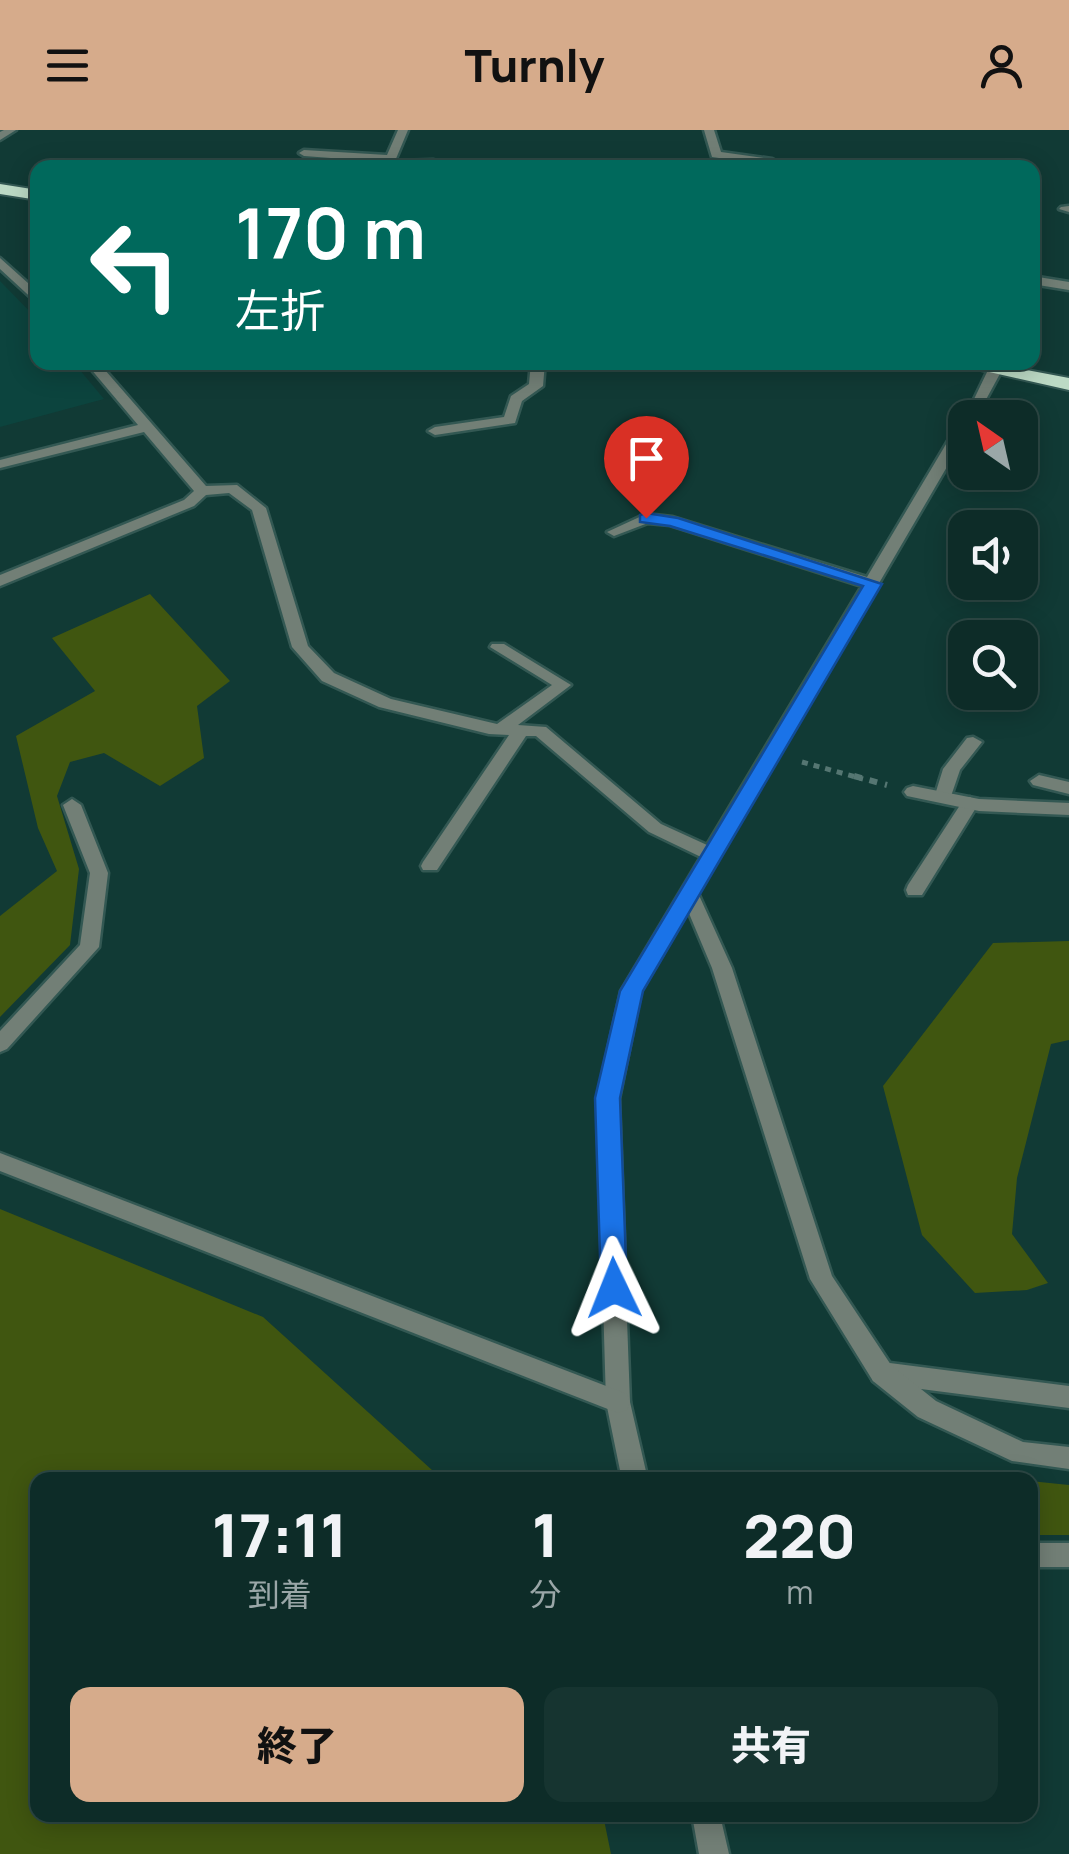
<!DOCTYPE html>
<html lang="ja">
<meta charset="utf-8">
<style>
body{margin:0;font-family:Manrope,"Noto Sans JP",sans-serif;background:#163430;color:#f1f3f6;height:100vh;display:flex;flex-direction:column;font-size:38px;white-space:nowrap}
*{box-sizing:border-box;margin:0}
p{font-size:32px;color:#9aa7a8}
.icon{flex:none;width:55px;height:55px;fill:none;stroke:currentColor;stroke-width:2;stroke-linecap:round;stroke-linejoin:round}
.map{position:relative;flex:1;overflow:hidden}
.panel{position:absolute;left:30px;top:1342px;width:1008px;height:350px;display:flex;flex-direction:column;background:#0d2c28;border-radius:20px;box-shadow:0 5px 25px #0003,0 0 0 2px #2d4845}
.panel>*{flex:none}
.top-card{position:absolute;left:30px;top:30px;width:1010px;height:210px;border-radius:20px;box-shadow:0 5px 25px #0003,0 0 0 2px #2d4845;background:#00695c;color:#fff;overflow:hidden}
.needle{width:65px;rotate:326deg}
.fabs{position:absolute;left:948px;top:270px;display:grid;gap:20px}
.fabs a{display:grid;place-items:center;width:90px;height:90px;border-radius:20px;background:#0d2c28;box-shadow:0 5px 25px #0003,0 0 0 2px #2d4845;font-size:50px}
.pin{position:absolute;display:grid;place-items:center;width:85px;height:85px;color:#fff;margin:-102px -42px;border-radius:50% 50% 50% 0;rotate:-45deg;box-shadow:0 0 10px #0007}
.pin .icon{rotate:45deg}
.me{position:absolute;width:110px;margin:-55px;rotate:358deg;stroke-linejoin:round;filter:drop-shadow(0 0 8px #0008)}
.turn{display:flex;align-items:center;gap:35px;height:210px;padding:0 40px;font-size:45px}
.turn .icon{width:130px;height:130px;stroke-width:2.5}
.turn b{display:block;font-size:70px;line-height:85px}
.eta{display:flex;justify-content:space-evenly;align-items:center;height:170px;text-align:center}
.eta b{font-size:60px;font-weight:800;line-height:70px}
.cta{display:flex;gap:20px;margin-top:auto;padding:20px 40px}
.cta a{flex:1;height:115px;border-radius:20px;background:#d6ab8b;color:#111;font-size:40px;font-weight:800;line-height:115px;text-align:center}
.cta a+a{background:#163430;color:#f1f3f6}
header{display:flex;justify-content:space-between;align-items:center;height:130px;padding:0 40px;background:#d6ab8b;color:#111;font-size:45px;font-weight:800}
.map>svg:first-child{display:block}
</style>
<header><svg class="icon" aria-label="menu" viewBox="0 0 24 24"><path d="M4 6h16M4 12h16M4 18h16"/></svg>Turnly<svg class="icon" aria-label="person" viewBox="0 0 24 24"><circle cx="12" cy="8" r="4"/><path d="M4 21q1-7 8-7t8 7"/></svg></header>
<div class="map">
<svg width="1069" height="1724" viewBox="0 0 1069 1724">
<rect width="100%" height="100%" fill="#113a35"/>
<path fill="#0c443e" d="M0,151L37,189L38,232L74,233L104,269L0,297Z"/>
<path fill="#405610" d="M150,464L230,551L197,576L204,628L160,656L104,623L70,632L57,666L79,739L70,815L0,887V786L57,741L38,698L16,606L95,561L52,508Z
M1069,811V910L1051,914L1017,1048L1012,1104L1048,1153L1027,1160L975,1163L922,1105L883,956L993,813Z
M0,1079L263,1187L443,1350H38V1685H603L611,1724H0Z
M1030,1351L1069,1355V1405H1030Z"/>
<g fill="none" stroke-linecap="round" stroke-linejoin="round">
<defs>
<path id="service" d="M704,0H714L721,22L772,29L788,38L712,27Z
M531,232H545L543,256L522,271L515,293L435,305L428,301L435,297L504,287L511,266L529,254Z
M973,607L982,612L960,640L949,672H937L934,668L943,639L967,608Z
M1039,645L1069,652V664L1033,655L1030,651Z
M970,667L979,673L922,765H908L906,760L908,755L964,669Z
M882,1232L1069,1256V1278L882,1254L873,1251L870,1243L873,1235Z"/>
<path id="minor" d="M4,0H16L0,10V2Z
M398,0H408L395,31L433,30L437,31V35L382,38L384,32L304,26L299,23L304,20L387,25Z
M1069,76V82L1059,79L1061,77Z
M0,128L38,162V174L0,139Z
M1032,146L1069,152V160L1032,154Z
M85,232H98L206,356L237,355L266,378L308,516L334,543L391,569L497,594L552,555L490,517L492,514H504L571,555L518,595L546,597L661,694L707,715L862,456L670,395L648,393L614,406L607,402L646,384L672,387L867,447L958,294L964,290L988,240L1000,237L1002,240L976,288H965V306L698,763L732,838L832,1146L891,1235L936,1271L1023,1312L1069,1317V1339L1012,1331L918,1287L873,1251L810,1149L712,838L688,781L641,861L619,969L630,1272L648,1350H622L606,1272L597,969L621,861L701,727L649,702L536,606H526L437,740H423L421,736L423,732L509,605L489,604L379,577L322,551L292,517L252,380L229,363L206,365L194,376L0,456V445L184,370L194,361L144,302L0,338V330L138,295Z
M913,656L979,669L1069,673V685L979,681L907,666L904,662L907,658Z
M72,669L81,675L108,743L99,817L7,919L0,922V901L80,815L90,743L63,675Z
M1030,1413H1069V1437H1030Z
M692,1685H720L729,1724H699Z"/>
<path id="tertiary" d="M0,1023L627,1264L630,1272L627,1280L618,1283L0,1041Z"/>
<path id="trunk" d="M0,54L38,60V70L0,64Z
M945,232H985L1069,248V260Z"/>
</defs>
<use href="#service" stroke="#335853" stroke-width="5"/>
<use href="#minor" stroke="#335853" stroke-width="5"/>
<use href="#tertiary" stroke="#335853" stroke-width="5"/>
<use href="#trunk" stroke="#335853" stroke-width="4"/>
<path stroke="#557672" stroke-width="5" stroke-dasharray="6 6" stroke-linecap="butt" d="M802,632L863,649"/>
<path stroke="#557672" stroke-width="6" stroke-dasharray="8 8" stroke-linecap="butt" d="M854,646L887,655"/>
<use href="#service" fill="#727f76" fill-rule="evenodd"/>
<use href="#minor" fill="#727f76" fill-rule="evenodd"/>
<use href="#tertiary" fill="#727f76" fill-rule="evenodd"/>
<use href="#trunk" fill="#bcdac5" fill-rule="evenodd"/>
</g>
<path fill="#1a73e8" stroke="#114b97" stroke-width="2.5" d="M646,383L678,388L882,454L643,861L620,968L627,1158L623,1166L614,1170L605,1166L601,1158L595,968L620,861L863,456L670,396L640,392V385Z"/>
</svg>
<div class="fabs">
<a><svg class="needle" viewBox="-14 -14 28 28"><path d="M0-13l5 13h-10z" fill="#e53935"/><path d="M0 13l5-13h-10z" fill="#9aa7a8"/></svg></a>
<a><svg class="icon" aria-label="sound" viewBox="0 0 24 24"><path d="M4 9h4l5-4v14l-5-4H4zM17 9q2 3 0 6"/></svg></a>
<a><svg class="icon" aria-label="search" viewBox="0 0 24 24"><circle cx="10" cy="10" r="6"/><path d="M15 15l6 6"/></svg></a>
</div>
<div class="pin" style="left:646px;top:388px;background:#d93025"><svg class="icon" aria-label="arrive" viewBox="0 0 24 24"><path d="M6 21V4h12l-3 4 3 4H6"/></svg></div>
<svg class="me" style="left:614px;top:1158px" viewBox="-20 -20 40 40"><path d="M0-17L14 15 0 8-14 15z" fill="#1a73e8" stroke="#fff" stroke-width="4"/></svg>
<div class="top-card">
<div class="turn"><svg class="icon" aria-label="left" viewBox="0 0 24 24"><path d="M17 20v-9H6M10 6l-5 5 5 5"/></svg><div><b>170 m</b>左折</div></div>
</div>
<section class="panel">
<div class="eta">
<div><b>17:11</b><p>到着</p></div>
<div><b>1</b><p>分</p></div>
<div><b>220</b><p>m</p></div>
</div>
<div class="cta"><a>終了</a><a>共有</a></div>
</section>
</div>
